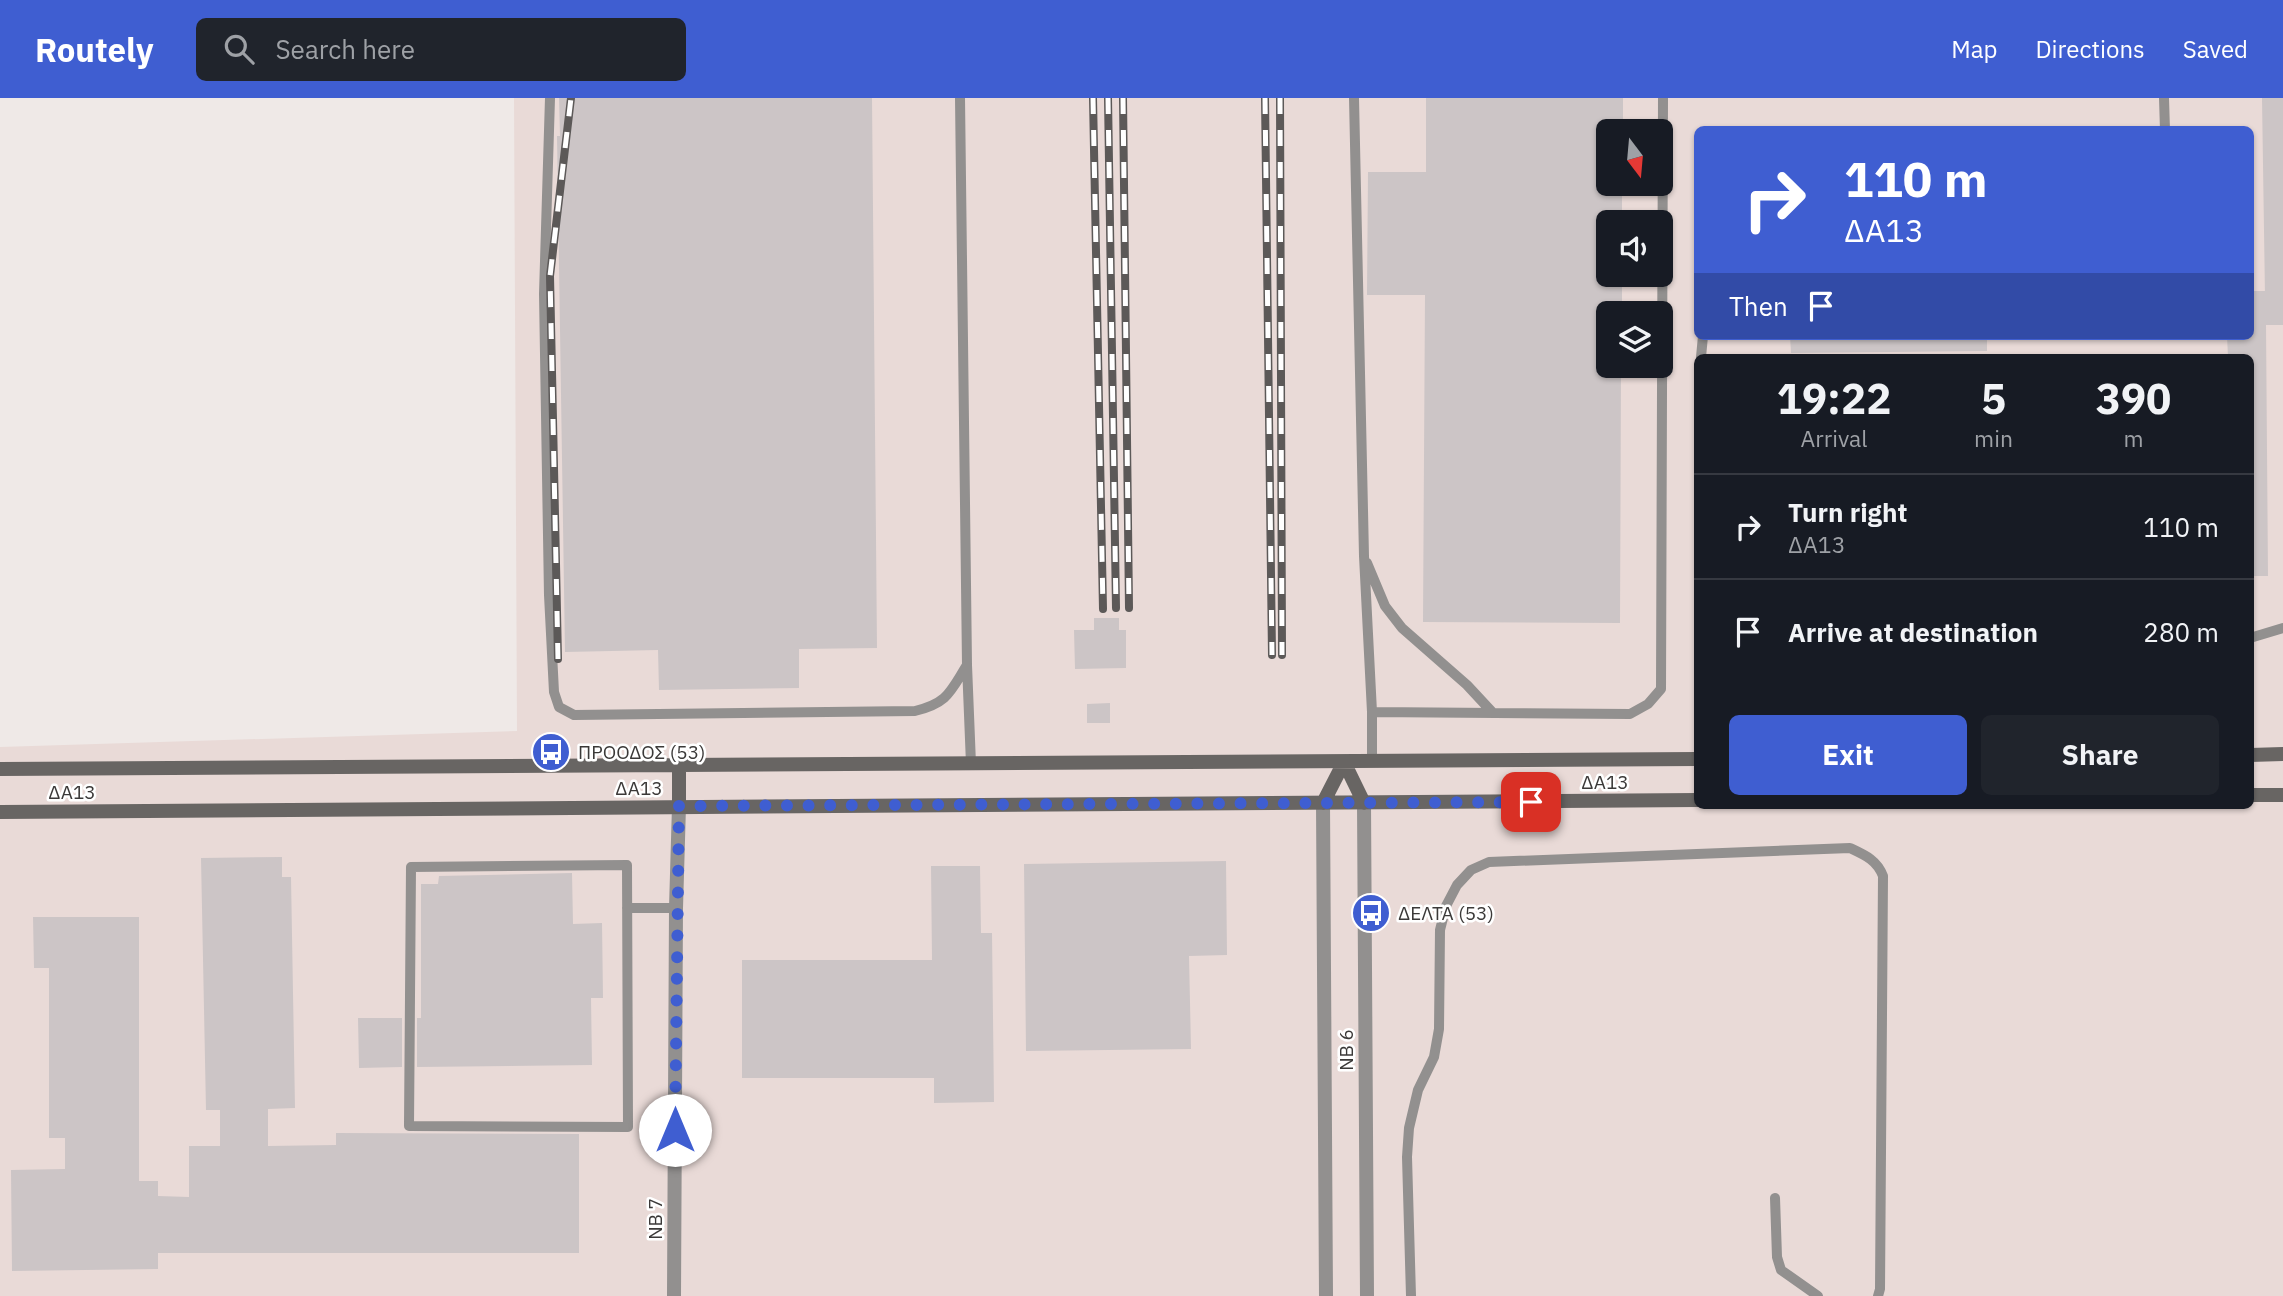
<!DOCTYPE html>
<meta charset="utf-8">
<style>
body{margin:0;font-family:"IBM Plex Sans",sans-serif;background:#20242c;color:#f1f3f6;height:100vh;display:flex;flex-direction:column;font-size:26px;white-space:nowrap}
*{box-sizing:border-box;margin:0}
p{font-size:23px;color:#9ea1a6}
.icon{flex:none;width:38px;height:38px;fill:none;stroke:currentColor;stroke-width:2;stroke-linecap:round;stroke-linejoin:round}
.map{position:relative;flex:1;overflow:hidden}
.side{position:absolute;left:1694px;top:256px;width:560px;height:455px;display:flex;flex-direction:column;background:#171b24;border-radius:10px;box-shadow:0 2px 5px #0004}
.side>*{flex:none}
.banner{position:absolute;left:1694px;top:28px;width:560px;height:214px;border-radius:10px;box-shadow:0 2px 5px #0004;background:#3f5ed1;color:#fff;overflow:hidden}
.needle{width:46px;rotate:164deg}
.tools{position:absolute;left:1596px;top:21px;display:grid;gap:14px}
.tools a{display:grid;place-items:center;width:77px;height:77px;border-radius:10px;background:#171b24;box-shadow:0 2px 5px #0004;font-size:35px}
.pin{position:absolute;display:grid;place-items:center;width:60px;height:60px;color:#fff;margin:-30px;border-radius:14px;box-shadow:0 4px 10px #0006}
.me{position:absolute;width:77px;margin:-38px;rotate:0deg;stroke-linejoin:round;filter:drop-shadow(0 0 5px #0008)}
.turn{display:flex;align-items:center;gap:24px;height:147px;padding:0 35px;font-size:32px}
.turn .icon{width:91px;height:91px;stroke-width:2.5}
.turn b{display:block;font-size:49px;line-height:60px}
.then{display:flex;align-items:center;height:66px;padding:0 35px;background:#0003;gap:14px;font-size:26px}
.eta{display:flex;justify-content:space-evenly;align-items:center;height:119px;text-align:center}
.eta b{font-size:42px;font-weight:700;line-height:49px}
.button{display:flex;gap:14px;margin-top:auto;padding:14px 35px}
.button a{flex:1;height:80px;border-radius:10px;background:#3f5ed1;color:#fff;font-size:28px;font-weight:700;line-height:80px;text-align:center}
.button a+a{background:#20242c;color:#f1f3f6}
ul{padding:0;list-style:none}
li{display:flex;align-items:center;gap:21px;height:105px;padding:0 35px;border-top:2px solid #363941}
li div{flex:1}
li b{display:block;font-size:26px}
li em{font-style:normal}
header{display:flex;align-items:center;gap:42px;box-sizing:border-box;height:98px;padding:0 35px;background:#3f5ed1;color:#fff}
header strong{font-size:33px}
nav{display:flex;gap:38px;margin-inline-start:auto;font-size:24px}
.search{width:490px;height:63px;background:#20242c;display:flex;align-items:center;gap:18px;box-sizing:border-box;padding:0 24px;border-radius:10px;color:#9ea1a6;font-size:26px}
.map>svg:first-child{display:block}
</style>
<header>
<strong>Routely</strong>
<div class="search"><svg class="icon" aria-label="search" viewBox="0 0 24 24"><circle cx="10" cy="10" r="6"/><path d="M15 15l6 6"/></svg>Search here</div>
<nav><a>Map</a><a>Directions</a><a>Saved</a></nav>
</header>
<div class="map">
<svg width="2283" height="1198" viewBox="0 0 2283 1198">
<rect width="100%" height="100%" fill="#efe9e7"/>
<path fill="#e9dad7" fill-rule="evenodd" d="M514,0H2283V1198H0V649L517,633ZM1698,32H2250V238H1698ZM1608,33H1661V86H1608ZM1608,124H1661V177H1608ZM1608,215H1661V268H1608ZM1698,259H2250V707H1698Z"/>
<path fill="#ccc5c6" d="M559,0H872L877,550L799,551V590L659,592L658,552L565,554L557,38H560Z
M1426,0H1623V33H1608V86H1622V124H1608V177H1622V215H1608V268H1621L1620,525L1423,524L1425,197H1367L1368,74H1426Z
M2262,0H2283V227H2266L2268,478H2250V259H2228L2227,238H2250V193H2265V198Z
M1790,238H1987V253L1791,255Z
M1094,520H1119V532H1126V570L1075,571L1074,532H1094Z
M1110,605V625H1087V606Z
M282,759V779H291L295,1010L268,1011V1048L336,1047V1035L579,1036V1155H158V1171L12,1173L11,1072L65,1071V1040H49V870H34L33,819H139V1083H158V1098L189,1099V1048H220V1012H206L201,760Z
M1226,763L1227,857L1189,858L1191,951L1026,953L1024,766Z
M931,768H980L981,835H992L994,1004L934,1005V980H742V862H932Z
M572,775L573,826L602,825L603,900H591L592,967L417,969V920H421V786H438L439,778Z
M358,920H402V969L359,970Z"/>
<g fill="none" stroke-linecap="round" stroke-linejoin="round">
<path stroke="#92908f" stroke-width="10" d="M550,0L544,196L549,497L554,594L559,609L574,617L915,613C948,605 950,594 967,567
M960,0L967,567L971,666
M1354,0L1364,458L1372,614V663
M2164,0L2165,32
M1701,259L1703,238
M1367,465L1385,508L1402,530L1467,587L1493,615
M2250,540L2283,530
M1372,614L1630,616L1648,606L1661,591L1663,0
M627,767L628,1029L409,1028L411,769Z
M627,810H676
M1775,1100L1777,1159L1781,1172L1818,1198
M1411,1198L1407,1059L1409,1030L1418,992L1434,959L1439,931L1440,832L1446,808L1457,787L1471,772L1489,764L1850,750C1865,757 1877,762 1883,778L1880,1191L1878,1198"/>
<path stroke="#92908f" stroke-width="14" d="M1323,705L1326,1198
M1364,705L1367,1198
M674,1198L676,810L679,708"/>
<path stroke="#686563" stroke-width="14" d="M2250,657L2283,656
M1344,664L1364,705
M679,665V708
M0,671L1698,661
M2250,697H2283
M1323,705L1344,664
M0,714L1698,702"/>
<defs>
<path id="rail" d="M1093,0L1103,511
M1108,0L1116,510
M1123,0L1129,510
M1265,0L1272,557
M1280,0L1282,557
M558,561L550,178L571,0"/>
</defs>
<use href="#rail" stroke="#5c5958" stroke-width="8"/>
<use href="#rail" stroke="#fff" stroke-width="5" stroke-dasharray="16" stroke-linecap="butt"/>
</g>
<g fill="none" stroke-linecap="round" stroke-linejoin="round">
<path stroke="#3f5ed1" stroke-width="12" stroke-dasharray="0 21.6" d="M675,1032L679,708L1531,704"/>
</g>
<defs>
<symbol id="bus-disc" viewBox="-11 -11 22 22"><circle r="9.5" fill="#3f5ed1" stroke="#fff"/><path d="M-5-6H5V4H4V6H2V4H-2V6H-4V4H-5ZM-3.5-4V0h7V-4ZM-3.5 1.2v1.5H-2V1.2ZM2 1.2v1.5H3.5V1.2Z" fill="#fff"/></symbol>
</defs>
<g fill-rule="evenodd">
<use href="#bus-disc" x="529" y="632" width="44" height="44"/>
<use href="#bus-disc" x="1349" y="793" width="44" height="44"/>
</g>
<g text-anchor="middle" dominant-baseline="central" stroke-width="5" stroke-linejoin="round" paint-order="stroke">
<g font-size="19" fill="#3b3938" stroke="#fff" text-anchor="start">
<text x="578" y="654">ΠΡΟΟΔΟΣ (53)</text>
<text x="1398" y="815">ΔΕΛΤΑ (53)</text>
</g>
<g font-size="19" fill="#3b3938" stroke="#fff">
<text x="1605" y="684">ΔΑ13</text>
<text x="639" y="690">ΔΑ13</text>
<text x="72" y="694">ΔΑ13</text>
<text transform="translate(1346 952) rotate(-90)">ΝΒ 6</text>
<text transform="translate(655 1121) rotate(-90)">ΝΒ 7</text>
</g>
</g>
</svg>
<div class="tools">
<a><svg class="needle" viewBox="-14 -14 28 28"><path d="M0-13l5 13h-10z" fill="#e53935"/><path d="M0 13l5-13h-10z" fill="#9ea1a6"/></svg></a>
<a><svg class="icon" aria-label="sound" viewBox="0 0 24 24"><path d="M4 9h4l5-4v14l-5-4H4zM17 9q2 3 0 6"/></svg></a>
<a><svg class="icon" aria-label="layers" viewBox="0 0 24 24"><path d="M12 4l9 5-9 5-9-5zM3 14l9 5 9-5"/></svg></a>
</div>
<div class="pin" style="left:1531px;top:704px;background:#d93025"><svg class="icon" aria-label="arrive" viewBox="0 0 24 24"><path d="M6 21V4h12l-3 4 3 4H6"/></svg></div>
<svg class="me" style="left:675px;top:1032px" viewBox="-20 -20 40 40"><circle r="19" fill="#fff"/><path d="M0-13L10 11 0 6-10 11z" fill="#3f5ed1"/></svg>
<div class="banner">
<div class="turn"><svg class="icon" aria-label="right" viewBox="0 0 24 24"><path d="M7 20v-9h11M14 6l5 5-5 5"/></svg><div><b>110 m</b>ΔΑ13</div></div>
<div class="then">Then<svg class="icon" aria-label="arrive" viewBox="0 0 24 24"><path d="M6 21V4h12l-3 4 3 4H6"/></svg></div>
</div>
<section class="side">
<div class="eta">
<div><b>19:22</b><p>Arrival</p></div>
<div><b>5</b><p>min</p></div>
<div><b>390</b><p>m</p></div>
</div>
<ul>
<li><svg class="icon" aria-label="right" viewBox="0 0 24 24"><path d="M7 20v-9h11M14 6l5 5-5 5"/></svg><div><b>Turn right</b><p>ΔΑ13</p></div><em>110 m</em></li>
<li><svg class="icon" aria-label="arrive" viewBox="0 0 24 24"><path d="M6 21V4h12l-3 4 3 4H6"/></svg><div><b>Arrive at destination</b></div><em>280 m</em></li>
</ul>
<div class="button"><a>Exit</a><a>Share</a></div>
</section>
</div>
